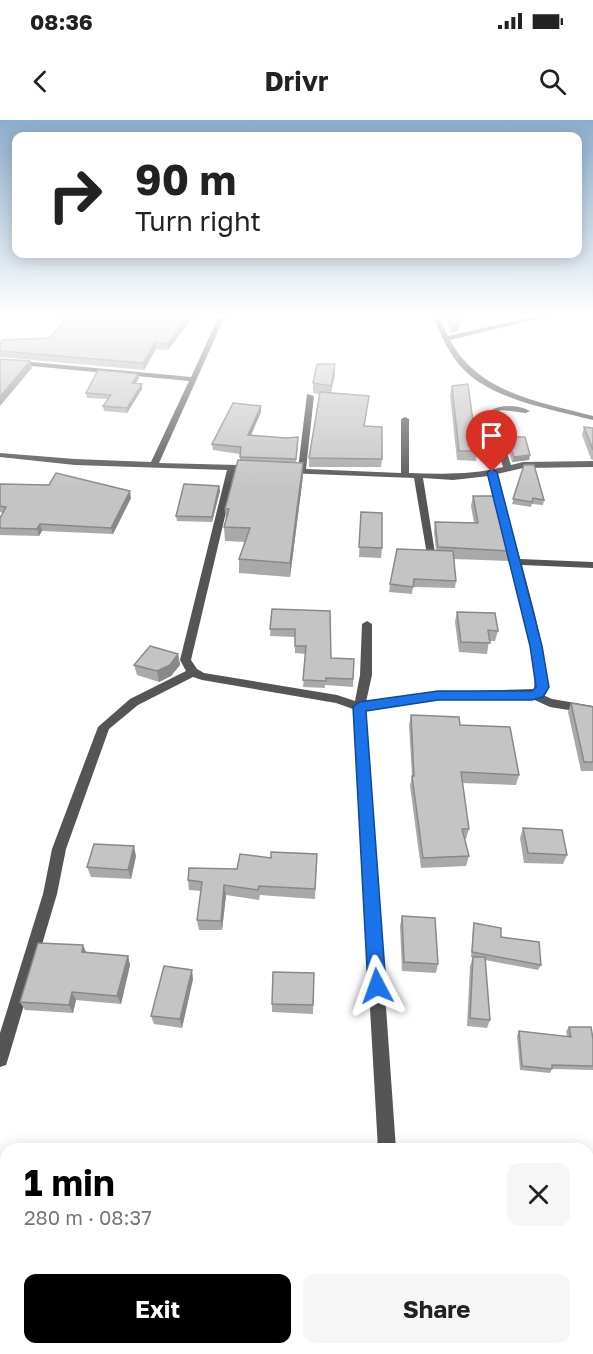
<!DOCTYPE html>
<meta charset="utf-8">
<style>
body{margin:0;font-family:"Golos Text",sans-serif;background:#f6f6f6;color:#222;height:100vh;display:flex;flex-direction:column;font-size:22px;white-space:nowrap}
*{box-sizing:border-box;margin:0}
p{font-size:20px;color:#767676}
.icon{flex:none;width:33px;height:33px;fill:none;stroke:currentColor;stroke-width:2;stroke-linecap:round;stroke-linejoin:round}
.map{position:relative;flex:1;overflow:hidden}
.sheet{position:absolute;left:0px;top:1023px;width:594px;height:212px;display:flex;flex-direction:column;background:#fff;border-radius:18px 18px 0 0;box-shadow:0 3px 15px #0003}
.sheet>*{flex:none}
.hud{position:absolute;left:12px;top:12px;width:570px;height:126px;border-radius:12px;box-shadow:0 3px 15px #0003;background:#fff;color:#222;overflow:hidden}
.pin{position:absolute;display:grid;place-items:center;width:51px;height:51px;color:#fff;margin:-62px -26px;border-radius:50% 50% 50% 0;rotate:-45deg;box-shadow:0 0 6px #0007}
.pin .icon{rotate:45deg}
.me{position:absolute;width:66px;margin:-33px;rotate:356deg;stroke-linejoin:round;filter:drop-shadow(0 0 4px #0008)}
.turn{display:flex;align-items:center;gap:21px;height:126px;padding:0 24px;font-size:27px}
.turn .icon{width:78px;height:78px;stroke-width:2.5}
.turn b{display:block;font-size:42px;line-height:51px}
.round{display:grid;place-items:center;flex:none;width:63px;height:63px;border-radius:12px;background:#f6f6f6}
.headline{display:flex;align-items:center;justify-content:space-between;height:102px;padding:0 24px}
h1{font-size:36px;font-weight:700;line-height:45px;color:#000}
.action{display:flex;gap:12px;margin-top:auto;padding:12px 24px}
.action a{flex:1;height:69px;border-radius:12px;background:#000;color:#fff;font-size:24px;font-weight:700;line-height:69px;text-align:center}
.action a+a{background:#f6f6f6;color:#222}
.status{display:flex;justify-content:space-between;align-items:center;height:42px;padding:0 30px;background:#fff;direction:ltr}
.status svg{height:16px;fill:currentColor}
header{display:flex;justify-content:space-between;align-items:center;height:78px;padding:0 24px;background:#fff;font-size:27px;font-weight:700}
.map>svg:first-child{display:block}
</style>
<div class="status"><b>08:36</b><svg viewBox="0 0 49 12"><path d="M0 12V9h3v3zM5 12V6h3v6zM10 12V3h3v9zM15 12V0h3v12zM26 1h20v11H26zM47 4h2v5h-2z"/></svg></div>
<header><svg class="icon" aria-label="back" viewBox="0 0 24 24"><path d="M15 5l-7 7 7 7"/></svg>Drivr<svg class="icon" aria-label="search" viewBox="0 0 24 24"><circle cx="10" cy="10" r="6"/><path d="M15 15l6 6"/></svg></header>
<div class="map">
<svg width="593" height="1234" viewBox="0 0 593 1234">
<rect width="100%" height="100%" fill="#fff"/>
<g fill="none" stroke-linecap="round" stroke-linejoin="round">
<path fill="#555" fill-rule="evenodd" d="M219,196H225L159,343L238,345L242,348L236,350L191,540L197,549L204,553L337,575L355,581L360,555L362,504L367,501L372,504V555L366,582L438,572L534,569C537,544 528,516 523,491C513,445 501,401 489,356L453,360L423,358L435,433L430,436L427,435L414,358L286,353V349H298L307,274L314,276L306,349L401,353V299L405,297L409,299V353C442,354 472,355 503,347L491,308L490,291C500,284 519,285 530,291L526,293L501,290L498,292L499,308L511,345L523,342L593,341V347L523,348L497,354L520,439L593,442V448L522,445C529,474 553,549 543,575L552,579L593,586V594L550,587L528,577L438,580L365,590L396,1029H378L353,589L336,583L202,560L193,557L138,585L109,609L66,729L57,774L8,939L6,945L0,947V913L43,774L52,729L98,607L130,579L186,551L180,540L227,350L75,345L0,337V333L75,339L151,342L189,261L0,243V239L191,257Z
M433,196H439L448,216L537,196H549L450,220C479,274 539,281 593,296V300C554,290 495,280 465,251C450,236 441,216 433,196Z
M0,1151L6,1153V1173L0,1171Z
M126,1228H159L161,1234H128Z
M389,1228H409L410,1234H390Z"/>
</g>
<path fill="#a9a9a9" d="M67,196H194L168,230L156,229L144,250L0,237V224L50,218Z
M445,196H458L459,203L458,211L451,213Z
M335,244V254L331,273L368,284L364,306L382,339L381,347H309V338L320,274L313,273V263Z
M138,254L139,258L135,264L142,269L127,293L104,291L103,286L108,279L87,278L86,273Z
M452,266L477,331L476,341L457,340L450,275Z
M261,292L251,315L298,324L296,342L303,343V356L290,457L239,453V439L245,422L225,421L224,407L226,401L225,389L240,340V334L213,330L212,324Z
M584,307L593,308V340L591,339L582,315Z
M507,317L530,335L529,340L512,342L506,322Z
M524,345L544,380L543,385L532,384L531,387L512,384Z
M0,364L131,378L113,414L42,411L39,416L0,415V398L3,393L0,392Z
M219,366L220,371L212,402L177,401L176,396Z
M473,376L511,431L509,441L454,439L456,461L455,468L413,467L412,474L389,472L390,464L436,430L434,412L435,402L474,403L471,386Z
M361,392L382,428L381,438L359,437Z
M272,489L331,538L354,539L353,567L325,565V568L303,567L306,534L295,533V517L270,516Z
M457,492L498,511L495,521H489L487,534L459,532L455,502Z
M178,534L180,545L171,556L159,562L137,555L134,545Z
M571,583L593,587V651H581L568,592Z
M411,595L460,605L519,655L516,665L462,663L469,709L466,719H465L469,736L466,746L421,748L410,666L412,656L409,605Z
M523,708L567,735L563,744L524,743L520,718Z
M317,734L315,779L260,775L259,780L226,775L222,810H199L197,800L201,771L189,770L188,760L237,749L271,738Z
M136,736L131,759L91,757L87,747Z
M402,796L438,844L436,853L402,851L400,806Z
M474,803L501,817L541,845L538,850L485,840L490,900L487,908L467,906L470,846L473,837H471L473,807Z
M86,832L128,836L130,845L121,884L76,880L73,893L25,890L20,882Z
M314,853L313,894L272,892V884Z
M193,859L182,908L154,904L151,896Z
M569,907L593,919V950L552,949L550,953L520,950L517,916L519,911L567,916L566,911Z
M0,1052L6,1053V1132L0,1131Z"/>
<path fill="#898989" d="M188,196H194L168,230V224Z
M459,203L458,211L451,213L452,205Z
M155,222L156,229L144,250L143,243Z
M30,241L32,248L0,286V277Z
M335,244V254L330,276L331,266Z
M138,254L139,258L133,268L132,263Z
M142,264V269L127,293V288Z
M261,286V292L248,322V315Z
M530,335L529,340L512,342L514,337Z
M303,343V356L290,457V443Z
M219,366L220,371L212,402V397Z
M130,371L131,378L113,414L111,408Z
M40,404L42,411L39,416L37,409Z
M178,534L180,545L171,556L159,562L157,551Z
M134,726L136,736L131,759L128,750Z
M224,765L226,775L222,810L221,801Z
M83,825L87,834L82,832Z
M128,836L130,845L121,884L117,876Z
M192,850L193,859L182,908L180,899Z
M72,872L76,880L73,893L69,885Z
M6,1218V1228H10L9,1234H1Z"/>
<path fill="#c4c4c4" stroke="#898989" stroke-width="1.5" d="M67,196H188L168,224L155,222L143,243L0,231V224L2,220L50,218Z
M449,196H458L459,203L452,205Z
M0,239L30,241L0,277Z
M317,244H335L331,266L313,263Z
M98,250L138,254L132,263L142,264L127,288L103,286L111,275L86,273Z
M468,264L477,331H459L452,266Z
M320,272L369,276L364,306L382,307V339L309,338Z
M233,283L261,286L248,315L286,318L298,317L296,339L240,337L241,327L212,324Z
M584,307L593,308V330Z
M507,317H525L530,335L514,337Z
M238,340L303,343L290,443L239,439L250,408L224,407L229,389H225Z
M524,345H534L544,380L533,378L532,382L513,379Z
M56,353L130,371L111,408L40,404L37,409L0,408V398L6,387L0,386V364L49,365Z
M184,364L219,366L212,397L176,396Z
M473,376H497L511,431L438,427L435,402L478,403Z
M361,392L382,393V428L359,427Z
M397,429L453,431L456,461L414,459L413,467L390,464Z
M272,489L330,491L331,538L354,539L353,559L326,558V561L303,560L306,526H295V509H270Z
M457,492L495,493L498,511L488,510L490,523L461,522Z
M150,526L178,534L170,545L157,551L134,545Z
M571,583L593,587V642H584Z
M411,595L459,597L460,605L510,607L519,655L461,652L469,709H462L469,736L423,738L412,656H414Z
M523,708L562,710L567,735L528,733Z
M94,724L134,726L128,750L87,747Z
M271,732L317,734L315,769L259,766L258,770L224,765L221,801L197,800L202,762L188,760L189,748L237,749L240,734L271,738Z
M402,796L435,798L438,844L404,842Z
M474,803L501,808V817L539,822L541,845L472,832Z
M38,823L83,825L82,832L128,836L117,876L72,872L69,885L20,882Z
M473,837H485L490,900L470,898Z
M164,846L192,850L180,899L151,896Z
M273,852L314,853L313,885L272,884Z
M569,907H591L593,919V946L552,945V949L522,946L519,911L571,917Z
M0,1052L6,1053V1128L0,1127Z
M0,1214L6,1215V1218L1,1234Z"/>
<linearGradient id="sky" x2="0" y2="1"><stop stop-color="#8cadcc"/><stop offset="0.53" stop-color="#fff"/><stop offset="1" stop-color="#fff" stop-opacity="0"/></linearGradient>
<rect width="593" height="369" fill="url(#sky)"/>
<path fill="#1a73e8" stroke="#114b97" stroke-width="1.5" d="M492,349L497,352L542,526L549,567L543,577L532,580H438L366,591L386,866L383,872L377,874L371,872L368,866L353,587L359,582L438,571H532L536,567L530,526L487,352Z"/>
</svg>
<div class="pin" style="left:492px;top:352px;background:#d93025"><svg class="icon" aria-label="arrive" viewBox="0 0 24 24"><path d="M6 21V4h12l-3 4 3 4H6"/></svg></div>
<svg class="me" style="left:377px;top:866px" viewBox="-20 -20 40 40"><path d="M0-17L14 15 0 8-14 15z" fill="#1a73e8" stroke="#fff" stroke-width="4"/></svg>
<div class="hud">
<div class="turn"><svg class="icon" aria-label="right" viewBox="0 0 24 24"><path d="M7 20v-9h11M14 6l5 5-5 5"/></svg><div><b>90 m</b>Turn right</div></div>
</div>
<section class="sheet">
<div class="headline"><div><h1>1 min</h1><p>280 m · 08:37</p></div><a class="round"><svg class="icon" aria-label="close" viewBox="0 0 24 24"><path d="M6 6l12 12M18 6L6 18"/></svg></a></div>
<div class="action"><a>Exit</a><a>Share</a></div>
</section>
</div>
